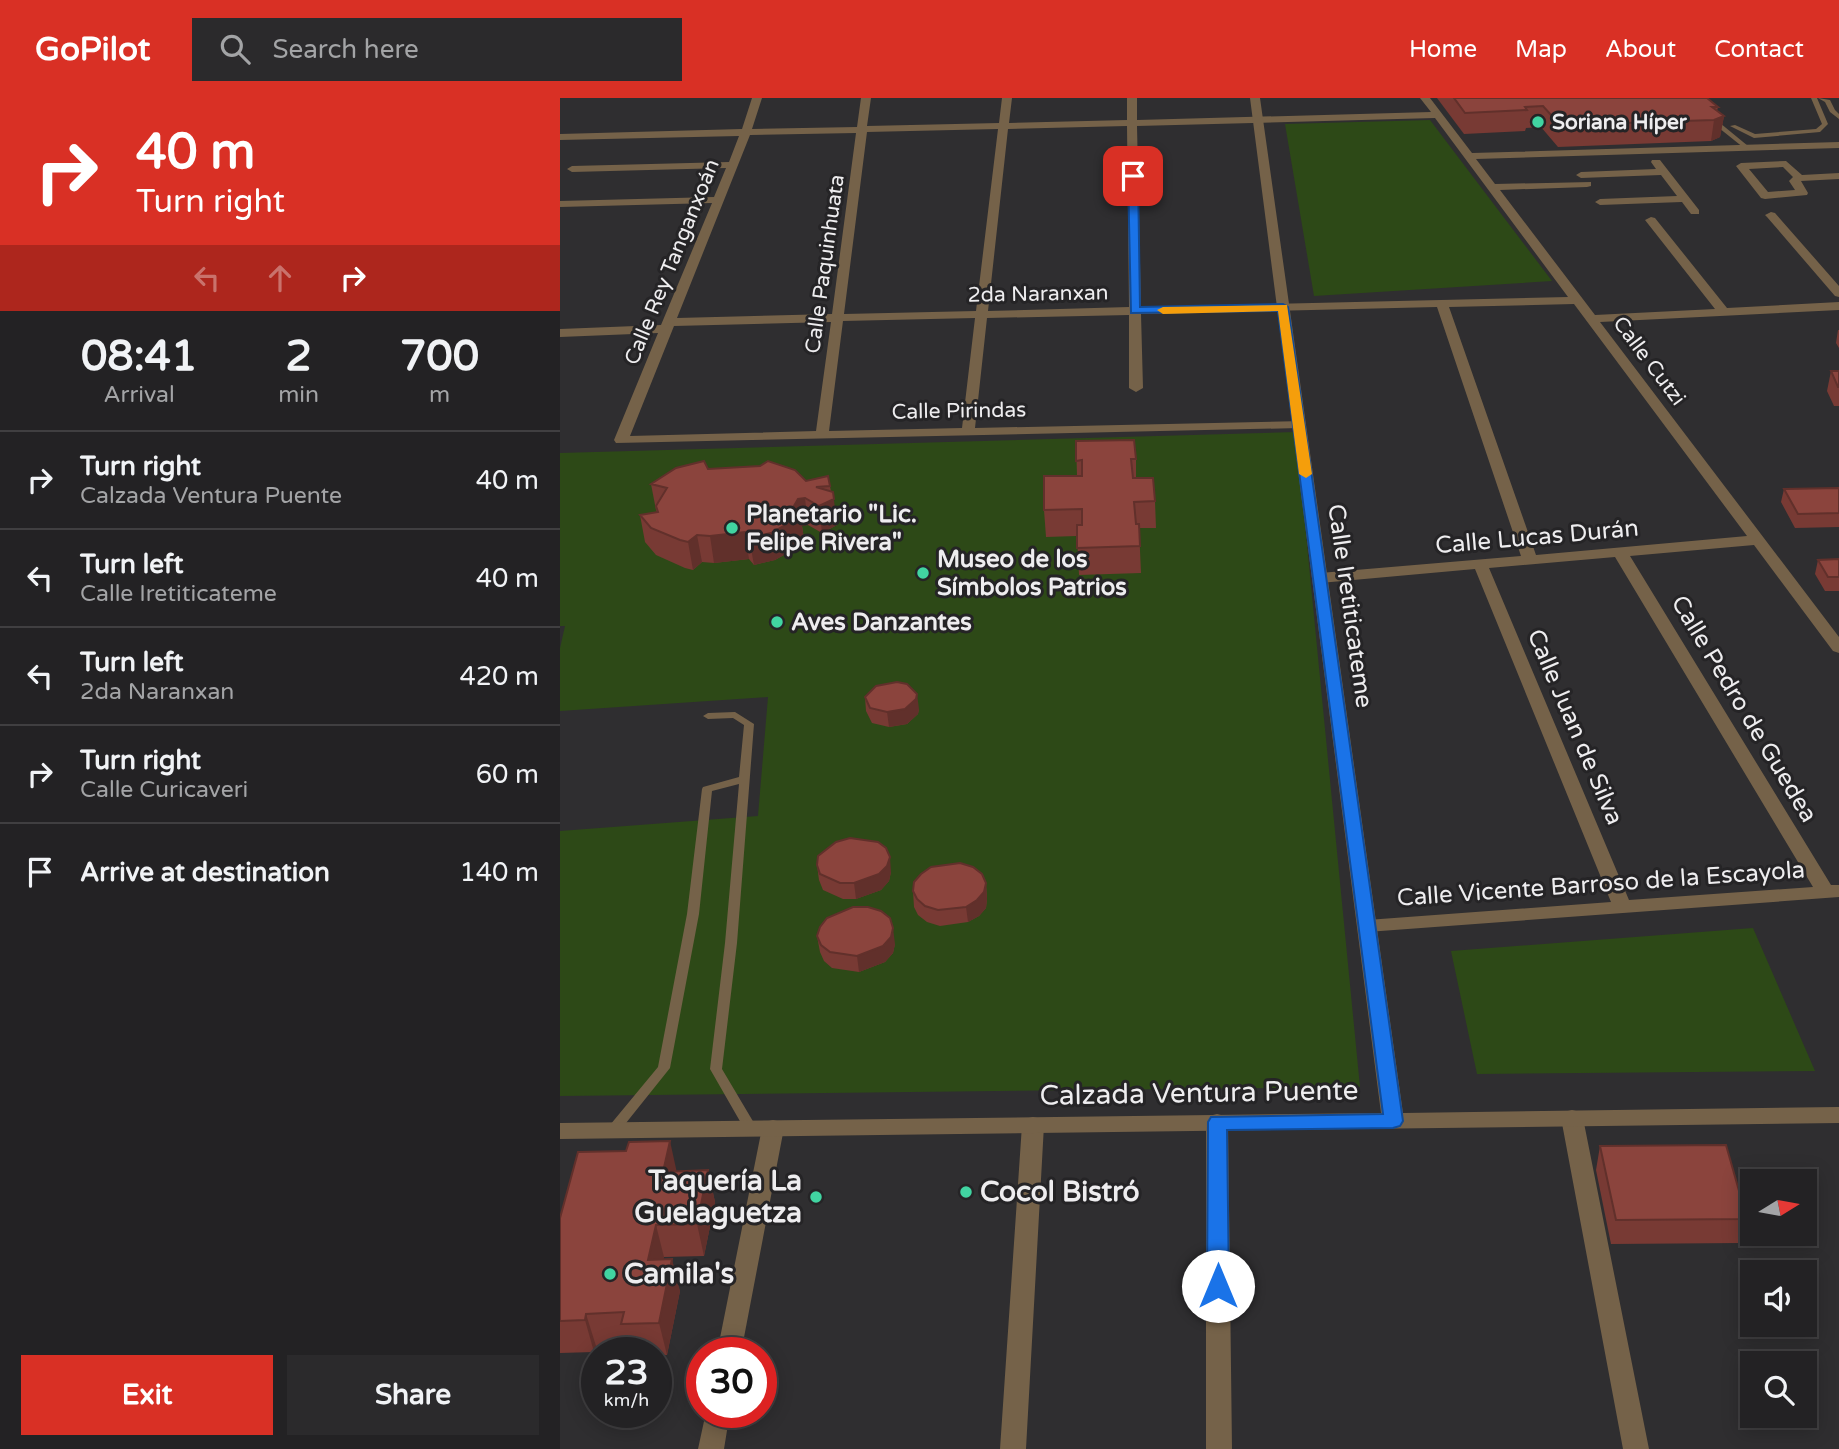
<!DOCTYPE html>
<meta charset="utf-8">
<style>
body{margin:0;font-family:"Varela Round",sans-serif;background:#2b2a2c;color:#f1f3f6;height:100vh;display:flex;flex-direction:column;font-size:26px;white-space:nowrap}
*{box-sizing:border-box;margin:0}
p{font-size:23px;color:#a3a4a6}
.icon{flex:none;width:38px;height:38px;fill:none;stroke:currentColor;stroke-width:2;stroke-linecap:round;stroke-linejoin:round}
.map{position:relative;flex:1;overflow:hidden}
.side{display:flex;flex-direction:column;background:#232224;width:560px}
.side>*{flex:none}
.hud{background:#d93025;color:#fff;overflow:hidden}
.needle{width:46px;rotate:79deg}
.fabs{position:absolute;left:1180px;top:1071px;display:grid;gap:14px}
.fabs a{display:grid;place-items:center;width:77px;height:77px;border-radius:0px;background:#232224;box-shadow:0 4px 18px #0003,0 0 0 2px #403f41;font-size:35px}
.speed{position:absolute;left:21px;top:1239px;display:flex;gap:14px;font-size:35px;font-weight:700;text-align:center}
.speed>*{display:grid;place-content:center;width:91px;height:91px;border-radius:50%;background:#232224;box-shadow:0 4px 18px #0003,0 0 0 2px #403f41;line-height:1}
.speed small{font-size:18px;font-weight:400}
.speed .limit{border:10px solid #d22;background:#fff;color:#111}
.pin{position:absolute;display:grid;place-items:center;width:60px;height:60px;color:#fff;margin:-30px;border-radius:14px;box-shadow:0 4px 10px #0006}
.me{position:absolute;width:77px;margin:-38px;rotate:0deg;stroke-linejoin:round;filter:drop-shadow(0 0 5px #0008)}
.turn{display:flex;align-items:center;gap:24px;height:147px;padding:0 21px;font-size:32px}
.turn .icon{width:91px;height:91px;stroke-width:2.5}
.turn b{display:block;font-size:49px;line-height:60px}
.lanes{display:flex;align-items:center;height:66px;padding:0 21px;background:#0003;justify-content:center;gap:35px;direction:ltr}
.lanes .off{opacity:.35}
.eta{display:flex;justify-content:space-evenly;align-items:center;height:119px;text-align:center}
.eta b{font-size:42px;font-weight:700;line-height:49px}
.action{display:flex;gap:14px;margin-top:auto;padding:14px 21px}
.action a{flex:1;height:80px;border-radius:0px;background:#d93025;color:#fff;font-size:28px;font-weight:700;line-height:80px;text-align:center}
.action a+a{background:#2b2a2c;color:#f1f3f6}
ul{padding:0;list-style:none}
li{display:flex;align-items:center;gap:21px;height:98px;padding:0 21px;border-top:2px solid #403f41}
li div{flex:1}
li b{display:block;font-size:26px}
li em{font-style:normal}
header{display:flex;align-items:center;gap:42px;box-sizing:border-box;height:98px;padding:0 35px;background:#d93025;color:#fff}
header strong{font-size:33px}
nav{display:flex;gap:38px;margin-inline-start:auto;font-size:24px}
.search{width:490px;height:63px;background:#2b2a2c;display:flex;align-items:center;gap:18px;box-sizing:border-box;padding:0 24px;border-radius:0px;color:#a3a4a6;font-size:26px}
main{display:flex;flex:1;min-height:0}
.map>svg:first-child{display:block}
</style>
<header>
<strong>GoPilot</strong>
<div class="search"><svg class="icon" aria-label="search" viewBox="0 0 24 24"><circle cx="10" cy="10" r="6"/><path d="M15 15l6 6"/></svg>Search here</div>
<nav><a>Home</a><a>Map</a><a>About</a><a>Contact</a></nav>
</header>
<main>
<section class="side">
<div class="hud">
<div class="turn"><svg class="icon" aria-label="right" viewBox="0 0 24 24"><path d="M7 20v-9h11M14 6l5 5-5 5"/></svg><div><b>40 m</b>Turn right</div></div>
<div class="lanes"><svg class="icon off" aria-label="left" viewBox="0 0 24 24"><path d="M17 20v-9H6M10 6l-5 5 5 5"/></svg><svg class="icon off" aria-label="ahead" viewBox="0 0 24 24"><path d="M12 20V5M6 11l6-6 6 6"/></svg><svg class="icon" aria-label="right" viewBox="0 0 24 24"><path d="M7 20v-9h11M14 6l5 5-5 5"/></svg></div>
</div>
<div class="eta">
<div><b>08:41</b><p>Arrival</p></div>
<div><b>2</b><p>min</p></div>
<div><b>700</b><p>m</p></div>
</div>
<ul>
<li><svg class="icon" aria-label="right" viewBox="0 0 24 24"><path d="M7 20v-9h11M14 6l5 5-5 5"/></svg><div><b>Turn right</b><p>Calzada Ventura Puente</p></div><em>40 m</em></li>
<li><svg class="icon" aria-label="left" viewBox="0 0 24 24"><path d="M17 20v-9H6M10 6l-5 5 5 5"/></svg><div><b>Turn left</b><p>Calle Iretiticateme</p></div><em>40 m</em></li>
<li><svg class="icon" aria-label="left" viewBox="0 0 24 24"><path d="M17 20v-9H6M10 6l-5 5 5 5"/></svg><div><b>Turn left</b><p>2da Naranxan</p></div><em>420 m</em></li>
<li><svg class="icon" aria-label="right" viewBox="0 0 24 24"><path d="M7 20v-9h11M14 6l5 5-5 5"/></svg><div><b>Turn right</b><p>Calle Curicaveri</p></div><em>60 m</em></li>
<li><svg class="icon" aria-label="arrive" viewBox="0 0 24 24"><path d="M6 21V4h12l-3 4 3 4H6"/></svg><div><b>Arrive at destination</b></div><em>140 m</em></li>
</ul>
<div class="action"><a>Exit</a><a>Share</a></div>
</section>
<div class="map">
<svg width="1279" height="1351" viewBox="0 0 1279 1351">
<rect width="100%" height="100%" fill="#2f2e30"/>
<path fill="#2d4917" d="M870,22L992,183L754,198L725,26Z
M736,334L800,989L0,998V733L198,718L208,599L0,613V550L5,528H0V355Z
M1193,830L1255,973L917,976L891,853Z"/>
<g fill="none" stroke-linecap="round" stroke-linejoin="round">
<path fill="#756249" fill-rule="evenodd" d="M1136,0H1142L1148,6L1149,16L1188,48V50H1184L1144,18L1142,6Z
M1251,0H1257L1268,26L1260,34L1194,40L1170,28L1175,27L1195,36L1256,31L1262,26Z
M1258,0L1270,2L1275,12L1279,16V21L1270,14L1265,4Z
M175,614L194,626L177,845L162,971L194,1025L201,1027L202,1030L201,1033L196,1035L185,1032L150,971L165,845L179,686L152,693L139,816L110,970L58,1035L53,1037L43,1035L42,1032L43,1029L50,1027L98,969L127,816L142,691L143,689L179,679L184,627L173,620L148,621L143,618L148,615Z"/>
<path fill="#756249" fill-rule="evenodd" d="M192,0H202L192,31L297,29L301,0H311L307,28L439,25L442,0H452L449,25L567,22V0H577V22L871,14L860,0H870L912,55L1279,44V50L916,61L935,86L1031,84V88L1027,89L940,92L1035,217L1155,211L1085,122L1091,119L1095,120L1167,210L1279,204V212L1040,224L1279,539V555L1273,553L1194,447L1070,458L1271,787H1279V799L807,834L800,833L797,828L800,823L807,822L1051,804L915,471L760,485L752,480L760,475L961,458L877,209L581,216L583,290L576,294L569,290V217L427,220L415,330L744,323L746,326L739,330L56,345L54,342L98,235L0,239V231L101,227L152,105L0,109V103L154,99L166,70L12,74L7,71L12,68L169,64L179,38L0,42V36L182,31ZM875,20L1008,199L581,209L577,28ZM567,28L569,209L428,213L448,31ZM438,31L416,213L284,216L307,34ZM296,35L272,216L117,220L190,37ZM1014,206L1187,438L976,457L889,209ZM415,220L402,330L269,333L283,223ZM271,224L256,333L70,338L114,228ZM1055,459L1253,789L1069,802L929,470Z
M1092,62H1100L1139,112V116H1131L1122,104L1040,107L1035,104L1040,101L1117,98L1101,77L1021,80L1016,77L1021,74L1096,71L1091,64Z
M1226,63L1242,77L1279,75V81L1241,83L1248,95L1247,97L1205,101L1201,100L1176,68L1181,65ZM1223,69L1233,79L1229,83L1235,92L1208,94L1189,71Z
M1211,114L1215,115L1279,188V199L1275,198L1207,119L1205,117Z
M1012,1012L1020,1014L1023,1020L1089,1351H1063L1001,1020L1004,1014Z
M657,1016L665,1018L668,1024L672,1351H646V1024L649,1018Z
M473,1019L481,1021L484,1027L466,1351H440L462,1027L465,1021Z
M213,1022L221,1024L224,1030L181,1255H157L202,1030L205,1024Z
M146,1314H170L164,1351H138Z"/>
<path fill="#756249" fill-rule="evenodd" d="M690,0H700L843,1015L1279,1009V1025L0,1041V1025L821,1015Z"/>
</g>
<path fill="#783a34" d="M877,0H1147L1158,9L1157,13L1164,18L1160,39L1151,43L998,49L981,29L966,30L965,33L904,36Z
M1278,232H1279V250L1276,245Z
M1271,273H1279V308H1274L1267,293Z
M516,343L576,361V380L595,403L596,430H579L581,475L519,477L517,438L486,439L484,412L517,378Z
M148,371L246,383L270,388L277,427L262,435L248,427L242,428L244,441L238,449L215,462L194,467L189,461L154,465L142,464L133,472L125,470L96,457L85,444L80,417L97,414L96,412L91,386Z
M1279,390V429L1235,430L1221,404L1224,391Z
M1279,461V493H1265L1255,476L1258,462Z
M305,599L359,611L358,616L347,626L329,629L312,625L306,613Z
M257,767L331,774L329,783L321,792L296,801H283L263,792L259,782Z
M426,785L427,801L426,810L419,818L408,824L380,828L367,824L358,817L354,809L353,793Z
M257,838L335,846L333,855L325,864L299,874L272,870L264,863L260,854Z
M1040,1048L1187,1121L1181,1145L1051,1146L1036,1072Z
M148,1072L155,1104L144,1158L104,1159L103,1161L120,1193L107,1257H96V1255H68L66,1247L36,1248L34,1254L0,1255V1120L117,1073Z"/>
<path fill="#61302b" d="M1164,18L1160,39L1151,43L1154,22Z
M273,394L277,427L262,435L259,408Z
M245,400L248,427L242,428L244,441L238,449L215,462L194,467L189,440L238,401Z
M185,434L189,461L154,465L150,438Z
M137,437L142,464L133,472L128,444Z
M357,596L359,611L358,616L347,626L329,629L327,614Z
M330,759L331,774L329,783L321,792L296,801L294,785Z
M426,785L427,801L426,810L419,818L408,824L406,809Z
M333,830L335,846L333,855L325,864L299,874L297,858Z
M110,1043L117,1075L103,1074Z
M148,1072L155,1104L144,1158L137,1126Z
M96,1127L104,1159L96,1194L88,1162Z
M112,1161L120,1193L107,1257L99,1225Z
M26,1216L36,1248L34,1254L25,1222Z"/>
<path fill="#8b443d" stroke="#61302b" stroke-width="2" d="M894,0H1147L1158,9H1152L1164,18L1154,22L1000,27L983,8L965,9L967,12L905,15Z
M1271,273H1279V289H1278Z
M574,342L576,361H571L573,380H593L595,403L574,404L576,426H579L580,448L517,450V427H522V411L484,412V378H522V362L516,363V343Z
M144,363L148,371L200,368L208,363L235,372L246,383L268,378L270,388L256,389L273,394L274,401L259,408L245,400L238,401L231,413L241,414L234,422L211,435L189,440L185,434L150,438L137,437L128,444L120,442L91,430L80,417L98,414L96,408L107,390L91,386L116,370Z
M1279,390V415L1238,416L1224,391Z
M1279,461V479H1268L1258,462Z
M337,584L347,586L357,596L356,601L345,611L327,614L310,610L305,599L316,588Z
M290,740L318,744L326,750L330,759L327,768L319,776L294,785H280L260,776L257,767L258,758L276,744Z
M400,765L413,769L422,776L426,785L424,794L417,802L406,809L378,812L365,808L357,801L353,793L354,784L361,776L371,769Z
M293,809H308L321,813L330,820L333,830L331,839L323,848L297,858L270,854L261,847L257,838L260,829L267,820Z
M110,1043L103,1074L148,1072L137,1126L96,1127L88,1162L112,1161L99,1225L61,1226L64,1214L26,1216L25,1222L0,1223V1120L18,1054L66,1053L69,1044Z
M1166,1047L1187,1121L1056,1122L1040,1048Z"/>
<path fill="#1a73e8" stroke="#114b97" stroke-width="2" d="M573,75L578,78L580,209L723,206L728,209L843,1023L840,1028L833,1030L667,1032L669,1188L666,1194L658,1196L650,1194L647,1188L648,1024L651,1019L823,1016L718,213L571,215L568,78Z"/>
<path fill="#f59e0b" d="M727,207L752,376L746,380L739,376L718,213L603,216L597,212L603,209Z"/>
<g fill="#41d4a1" stroke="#252426" stroke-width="2.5">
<circle cx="978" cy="24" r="7"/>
<circle cx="172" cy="430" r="7"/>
<circle cx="363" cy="475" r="7"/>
<circle cx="217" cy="524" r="7"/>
<circle cx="406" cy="1094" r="7"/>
<circle cx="256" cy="1099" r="7"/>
<circle cx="50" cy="1176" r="7"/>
</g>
<g text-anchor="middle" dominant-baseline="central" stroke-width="6" stroke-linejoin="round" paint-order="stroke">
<g font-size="21" font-weight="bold" fill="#eeedef" stroke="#252426" text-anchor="start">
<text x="992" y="24">Soriana Híper</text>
</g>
<g font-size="21" fill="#eeedef" stroke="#252426">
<text transform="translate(112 164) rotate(-68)">Calle Rey Tanganxoán</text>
<text transform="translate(265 166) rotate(-82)">Calle Paquinhuata</text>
<text transform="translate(478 196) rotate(-1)">2da Naranxan</text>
<text transform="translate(1089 263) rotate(53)">Calle Cutzi</text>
<text transform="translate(399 313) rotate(-1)">Calle Pirindas</text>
</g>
<g font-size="24" font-weight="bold" fill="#eeedef" stroke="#252426" text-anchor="start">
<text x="186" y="416">Planetario "Lic.<tspan x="186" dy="28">Felipe Rivera"</tspan></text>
<text x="377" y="461">Museo de los<tspan x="377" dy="28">Símbolos Patrios</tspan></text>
<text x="231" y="524">Aves Danzantes</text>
</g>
<g font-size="24" fill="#eeedef" stroke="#252426">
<text transform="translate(977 439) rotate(-5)">Calle Lucas Durán</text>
<text transform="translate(790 508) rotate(82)">Calle Iretiticateme</text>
<text transform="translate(1184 611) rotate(59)">Calle Pedro de Guedea</text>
<text transform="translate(1015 629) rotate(67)">Calle Juan de Silva</text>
<text transform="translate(1041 786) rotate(-4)">Calle Vicente Barroso de la Escayola</text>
</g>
<g font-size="28" fill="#eeedef" stroke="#252426">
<text transform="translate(639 995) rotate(-1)">Calzada Ventura Puente</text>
</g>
<g font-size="28" font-weight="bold" fill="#eeedef" stroke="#252426" text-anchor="start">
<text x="242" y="1083" text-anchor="end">Taquería La<tspan x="242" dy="32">Guelaguetza</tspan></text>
<text x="420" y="1094">Cocol Bistró</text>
<text x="64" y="1176">Camila's</text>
</g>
</g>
</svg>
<div class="fabs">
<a><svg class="needle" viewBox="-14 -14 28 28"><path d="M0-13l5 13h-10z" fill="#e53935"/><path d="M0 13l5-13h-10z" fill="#a3a4a6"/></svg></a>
<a><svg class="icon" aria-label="sound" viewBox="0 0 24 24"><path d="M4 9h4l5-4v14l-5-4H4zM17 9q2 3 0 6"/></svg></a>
<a><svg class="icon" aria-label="search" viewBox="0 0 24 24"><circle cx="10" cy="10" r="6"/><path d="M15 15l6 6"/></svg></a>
</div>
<div class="speed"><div>23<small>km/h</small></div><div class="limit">30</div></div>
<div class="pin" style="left:573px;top:78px;background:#d93025"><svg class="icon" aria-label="arrive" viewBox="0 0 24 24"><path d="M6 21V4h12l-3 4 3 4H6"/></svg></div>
<svg class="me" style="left:658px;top:1188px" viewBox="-20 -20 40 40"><circle r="19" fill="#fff"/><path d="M0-13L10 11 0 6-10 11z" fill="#1a73e8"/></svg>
</div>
</main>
